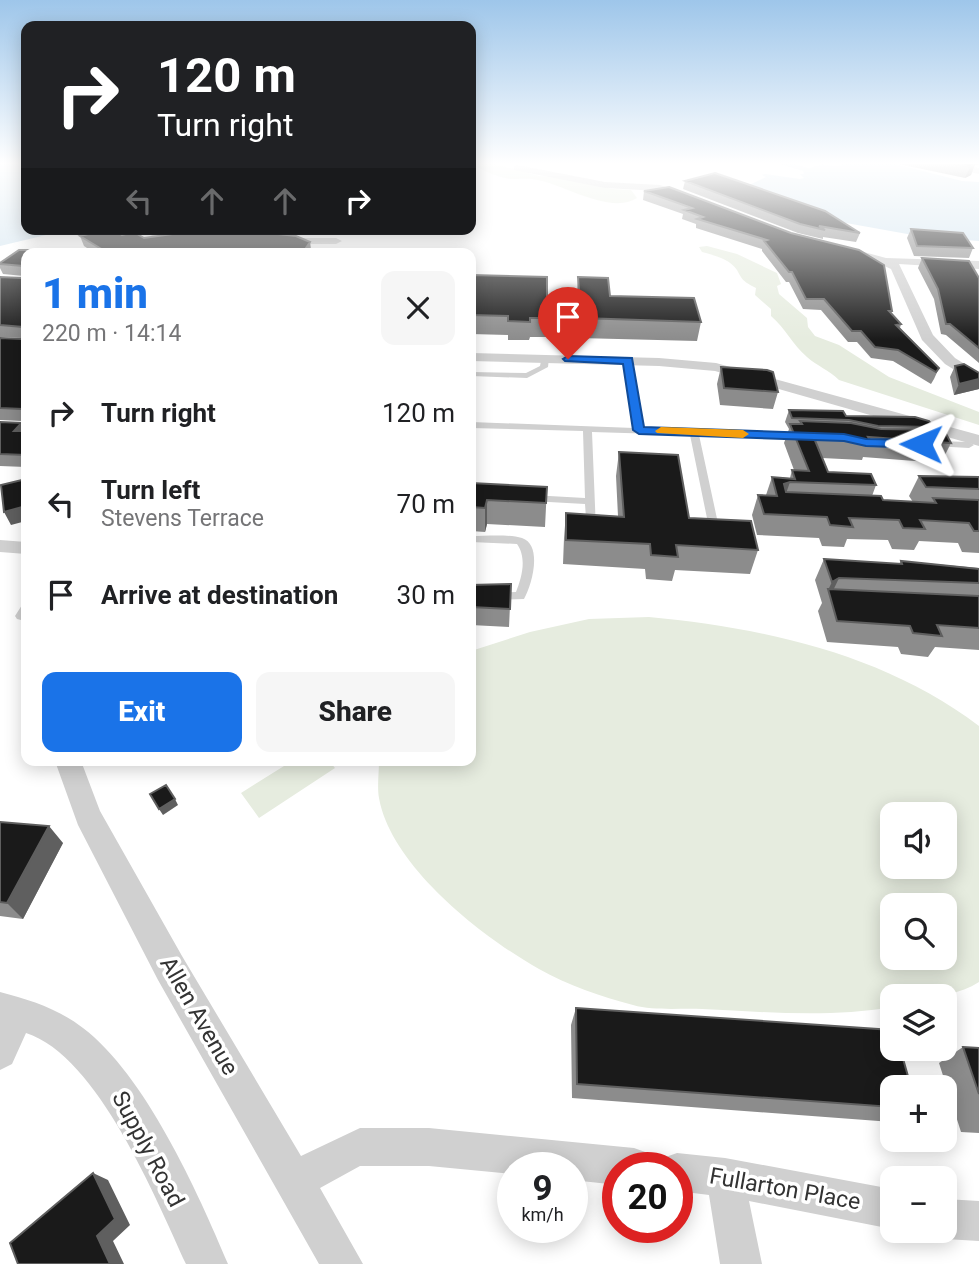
<!DOCTYPE html>
<meta charset="utf-8">
<style>
body{margin:0;font-family:Roboto,sans-serif;background:#f6f6f6;color:#202124;height:100vh;display:flex;flex-direction:column;font-size:26px;white-space:nowrap}
*{box-sizing:border-box;margin:0}
p{font-size:23px;color:#757577}
.icon{flex:none;width:38px;height:38px;fill:none;stroke:currentColor;stroke-width:2;stroke-linecap:round;stroke-linejoin:round}
.map{position:relative;flex:1;overflow:hidden}
.side{position:absolute;left:21px;top:248px;width:455px;height:518px;display:flex;flex-direction:column;background:#fff;border-radius:14px;box-shadow:0 4px 18px #0003}
.side>*{flex:none}
.banner{position:absolute;left:21px;top:21px;width:455px;height:214px;border-radius:14px;box-shadow:0 4px 18px #0003;background:#202124;color:#fff;overflow:hidden}
.controls{position:absolute;left:880px;top:802px;display:grid;gap:14px}
.controls a{display:grid;place-items:center;width:77px;height:77px;border-radius:14px;background:#fff;box-shadow:0 4px 18px #0003;font-size:35px}
.speed{position:absolute;left:497px;top:1152px;display:flex;gap:14px;font-size:35px;font-weight:700;text-align:center}
.speed>*{display:grid;place-content:center;width:91px;height:91px;border-radius:50%;background:#fff;box-shadow:0 4px 18px #0003;line-height:1}
.speed small{font-size:18px;font-weight:400}
.speed .limit{border:10px solid #d22;background:#fff;color:#111}
.pin{position:absolute;display:grid;place-items:center;width:60px;height:60px;color:#fff;margin:-72px -30px;border-radius:50% 50% 50% 0;rotate:-45deg;box-shadow:0 0 7px #0007}
.pin .icon{rotate:45deg}
.me{position:absolute;width:77px;margin:-38px;rotate:271deg;stroke-linejoin:round;filter:drop-shadow(0 0 5px #0008)}
.turn{display:flex;align-items:center;gap:24px;height:147px;padding:0 21px;font-size:32px}
.turn .icon{width:91px;height:91px;stroke-width:2.5}
.turn b{display:block;font-size:49px;line-height:60px}
.lanes{display:flex;align-items:center;height:66px;padding:0 21px;background:#0003;justify-content:center;gap:35px;direction:ltr}
.lanes .off{opacity:.35}
.round{display:grid;place-items:center;flex:none;width:74px;height:74px;border-radius:14px;background:#f6f6f6}
.head{display:flex;align-items:center;justify-content:space-between;height:119px;padding:0 21px}
h1{font-size:42px;font-weight:800;line-height:52px;color:#1a73e8}
.primary-button{display:flex;gap:14px;margin-top:auto;padding:14px 21px}
.primary-button a{flex:1;height:80px;border-radius:14px;background:#1a73e8;color:#fff;font-size:28px;font-weight:800;line-height:80px;text-align:center}
.primary-button a+a{background:#f6f6f6;color:#202124}
ul{padding:0;list-style:none}
li{display:flex;align-items:center;gap:21px;height:91px;padding:0 21px}
li div{flex:1}
li b{display:block;font-size:26px}
li em{font-style:normal}
.map>svg:first-child{display:block}
</style>
<div class="map">
<svg width="979" height="1264" viewBox="0 0 979 1264">
<rect width="100%" height="100%" fill="#fff"/>
<path fill="#e6ecdf" fill-rule="evenodd" d="M471,163H491L539,176L559,177L612,189L631,190L637,198C611,215 564,185 538,180C530,178 519,179 511,179C500,178 478,169 471,163Z
M707,246L737,254L777,273L781,284L777,286L779,294L807,318L808,327L815,336L839,345L889,377L979,412V425L839,380C829,370 817,366 807,357C792,344 786,329 771,316V309L755,295L756,288C743,281 743,281 737,270C730,259 713,255 702,252L699,247Z
M649,617C765,628 884,654 979,726V982C953,999 923,996 892,996V1007C830,1018 765,1012 702,1009C680,1008 654,1011 633,1005C602,997 567,985 539,969C482,937 391,866 379,798C377,787 379,773 379,761H471V651L530,632L589,619ZM892,814H945V866H892ZM892,905H945V957H892Z
M292,761H329L335,768L259,818L241,793Z"/>
<path fill="#cfe2ee" d="M0,163H26V229H71L0,246Z
M846,163H891L962,181L979,182V241L924,237L835,221L743,188L766,177L762,175L765,174L800,179L804,178L800,174H804L803,171C808,169 816,165 821,165C833,164 833,169 846,163Z"/>
<g fill="none" stroke-linecap="round" stroke-linejoin="round">
<path fill="#cfe2ee" fill-rule="evenodd" d="M776,163H792L811,169L807,172Z"/>
<path fill="#d0d0d0" fill-rule="evenodd" d="M542,356L549,358L548,367L527,378L471,376V372L526,373L540,366Z
M625,359L632,361L643,428L803,433L808,436L803,439L699,435L719,528L714,531L709,528L690,435L592,432L596,530L595,532H587L585,504L531,501L526,498L531,495L585,498L583,431L471,428V422L634,428Z
M936,441L969,442L974,445L969,448L933,446V442Z
M471,536C485,536 509,534 522,538C543,545 532,585 524,599L471,601V593L516,592C522,577 527,558 517,544L471,542Z
M26,604V617L21,620L17,619L15,616L22,605Z"/>
<path fill="#d0d0d0" fill-rule="evenodd" d="M933,163H952L979,168V174Z
M517,165L605,182L660,185L695,197L690,200L659,191L605,188L514,170V166Z
M149,229H161L159,232C170,237 183,230 193,237C180,245 161,241 148,234Z
M273,235L289,238H336L342,241L336,244H289L269,240V236Z
M838,245L886,258L979,261V269L899,264L933,335L955,358L979,373V385L945,364L922,340L891,269L867,258L834,250V246Z
M471,353L659,358L716,363L979,435V446L715,371L659,366L471,361Z
M0,540L26,542V554L0,552Z
M55,761H81L100,811L182,956L301,1156L360,1128H429L634,1148L648,1153L653,1167H618V1185L572,1180V1167H513V1174L429,1166H360L320,1188L363,1264H319L158,980L78,825Z
M0,992C30,1000 57,1008 83,1028C145,1075 198,1192 228,1264H186C156,1199 98,1056 26,1033L12,1064L0,1070Z
M677,1153L725,1158L892,1189V1229L749,1201L762,1264H720L709,1195L677,1191V1167H660L663,1158Z
M945,1199L979,1201V1241L945,1239L931,1233L930,1230H945Z"/>
</g>
<path fill="#8c8c8c" d="M894,163H979V165H975L971,175L965,178Z
M685,181L860,233L856,242L823,237V239L798,233L683,189Z
M644,191L791,233L892,311L891,313L901,324L900,328L939,368L934,379L931,384L893,361L871,358L857,342H848L821,310L803,309L789,282H786L762,251V249L696,228V224L682,219L683,214L643,200Z
M108,229H112L122,235L134,232L144,238L194,231H251L296,236L310,242L311,252V254H26V467L0,466V422L22,423V421L0,420V338L21,339L22,338L0,337V277L21,278L24,276L3,274L0,268V263L19,250H90L84,246L80,236Z
M196,229H328L329,231L314,235L253,229Z
M911,229L973,248L969,258L914,256L907,238Z
M922,258L979,278V363L946,335L941,334L934,299L918,268Z
M471,275L547,318L546,337H530L529,340H508V335L471,334Z
M578,277L610,296L701,322L697,341L579,338L577,295Z
M955,366L979,373V389L954,395L950,377Z
M721,367L778,392L773,409L720,405L717,384Z
M789,410L846,416L933,427L931,430L951,443L941,463L863,457L862,460L822,458L828,472L876,485L872,496L883,500L913,502L909,496L919,476L979,477V553L962,552L958,543L919,541L914,550L892,549L888,540L847,539L844,547L822,546L819,538L757,535L752,515L758,495H766L772,477L790,478L792,470H794L784,443L789,429L785,422Z
M619,452L689,518L758,550L750,574L675,570L672,581L646,579L645,569L563,564L564,538L566,513L618,516L616,476Z
M471,483L547,487L545,527L487,524L485,532L471,531Z
M824,559L899,564L901,561L979,568V650L935,647L928,657L901,654L898,647L827,642L818,611L822,603L815,580Z
M511,584L509,627L471,625V585Z
M0,822L63,843L23,919L0,916Z
M576,1008L892,1087V1122L572,1098L571,1025Z
M963,1047L979,1048V1133L961,1132L939,1063Z"/>
<path fill="#5f5f5f" d="M975,164L971,175L965,178L970,167Z
M313,229H328L329,231L314,235Z
M310,242L311,252V254H302Z
M473,363L474,379L471,391V374Z
M979,379V389L954,395L959,384Z
M26,418V437L14,431Z
M790,482L783,502L784,484Z
M487,500V524L485,532V508Z
M26,506V521L11,525L4,512Z
M839,578L830,597L828,590L832,582Z
M175,799L178,805L163,815L159,809Z
M49,826L63,843L23,919L7,903Z
M93,1173L108,1180L130,1225L113,1241L124,1264H110L97,1236Z"/>
<path fill="#1a1a1a" stroke="#5f5f5f" stroke-width="2" d="M952,163H973L975,164L970,167Z
M715,173L825,211L860,233L819,226L825,230L800,224L685,181Z
M669,187L791,233L859,250L884,265L892,311H889L901,324L896,325L939,368L936,372L898,350L875,347L861,331H852L824,299H806L792,272H789L764,241L767,240L697,219L703,217L684,210L692,208L644,191Z
M108,229H112L122,235L134,232L144,238L194,231H251L296,236L310,242L302,254H26V418L14,431H26V455L0,454V422L22,423V409L0,408V338L21,339L23,337V327L0,325V277L21,278L24,275L23,266L0,264V263L19,250H103L80,236Z
M911,229L963,233L973,248L917,246Z
M922,258L969,261L979,278V348L950,324H946L938,289Z
M471,275L547,277V318H530V322L508,321V316L471,315Z
M578,277L608,278L610,296L694,298L701,322L581,318Z
M964,364L979,373V379L959,384L955,366Z
M721,367L767,370L773,372L778,392L724,388Z
M789,410L843,411L846,416L915,417L929,421L933,427L878,426L849,420L792,418Z
M800,421L851,423L881,429L944,430L951,443L868,437L870,440L814,438L828,472L871,474L876,485L790,482L784,484L786,492L881,496L883,500L936,503L933,498L979,500V531H974L969,523L920,520L925,529L903,528L899,520L849,518L853,527L830,525L827,517L764,514L758,495L777,496L772,477L795,479L792,470L809,471L790,424H802Z
M619,452L678,455L689,518L751,521L758,550L676,545L678,557L651,555L650,544L566,540V513L624,517Z
M919,476L979,477V489L926,487Z
M26,479V506L4,512L1,485Z
M471,483L547,487L546,503L487,500L485,508L471,507Z
M824,559L902,564L901,561L979,569V583L839,578L832,582Z
M511,584L510,609L471,607V585Z
M828,589L979,596V628L937,625L942,636L913,633L910,626L837,621Z
M166,785L175,799L159,809L150,794Z
M0,822L49,826L7,903L0,902Z
M576,1008L892,1030V1048H900L911,1087H892V1107L577,1084Z
M963,1047L979,1048V1094Z
M93,1173L115,1219L97,1236L110,1264H18L10,1243Z"/>
<linearGradient id="sky" x2="0" y2="1"><stop stop-color="#9ec6ea"/><stop offset="0.48" stop-color="#fff"/><stop offset="1" stop-color="#fff" stop-opacity="0"/></linearGradient>
<rect width="979" height="340" fill="url(#sky)"/>
<path fill="#1a73e8" stroke="#114b97" stroke-width="2" d="M568,356L632,358L644,427L844,434L866,439L921,440L927,444L921,448L866,446L844,441L639,434L633,430L623,364L565,361L563,359Z"/>
<path fill="#f59e0b" d="M661,427L743,430L749,434L743,438L657,433L655,431Z"/>
<g text-anchor="middle" dominant-baseline="central" stroke-width="7" stroke-linejoin="round" paint-order="stroke">
<g font-size="23" fill="#333" stroke="#fff">
<text transform="translate(199 1016) rotate(60)">Allen Avenue</text>
<text transform="translate(148 1149) rotate(62)">Supply Road</text>
<text transform="translate(785 1189) rotate(10)">Fullarton Place</text>
</g>
</g>
</svg>
<div class="controls">
<a><svg class="icon" aria-label="sound" viewBox="0 0 24 24"><path d="M4 9h4l5-4v14l-5-4H4zM17 9q2 3 0 6"/></svg></a>
<a><svg class="icon" aria-label="search" viewBox="0 0 24 24"><circle cx="10" cy="10" r="6"/><path d="M15 15l6 6"/></svg></a>
<a><svg class="icon" aria-label="layers" viewBox="0 0 24 24"><path d="M12 4l9 5-9 5-9-5zM3 14l9 5 9-5"/></svg></a>
<a>+</a>
<a>−</a>
</div>
<div class="speed"><div>9<small>km/h</small></div><div class="limit">20</div></div>
<div class="pin" style="left:568px;top:359px;background:#d93025"><svg class="icon" aria-label="arrive" viewBox="0 0 24 24"><path d="M6 21V4h12l-3 4 3 4H6"/></svg></div>
<svg class="me" style="left:921px;top:444px" viewBox="-20 -20 40 40"><path d="M0-17L14 15 0 8-14 15z" fill="#1a73e8" stroke="#fff" stroke-width="4"/></svg>
<div class="banner">
<div class="turn"><svg class="icon" aria-label="right" viewBox="0 0 24 24"><path d="M7 20v-9h11M14 6l5 5-5 5"/></svg><div><b>120 m</b>Turn right</div></div>
<div class="lanes"><svg class="icon off" aria-label="left" viewBox="0 0 24 24"><path d="M17 20v-9H6M10 6l-5 5 5 5"/></svg><svg class="icon off" aria-label="ahead" viewBox="0 0 24 24"><path d="M12 20V5M6 11l6-6 6 6"/></svg><svg class="icon off" aria-label="ahead" viewBox="0 0 24 24"><path d="M12 20V5M6 11l6-6 6 6"/></svg><svg class="icon" aria-label="right" viewBox="0 0 24 24"><path d="M7 20v-9h11M14 6l5 5-5 5"/></svg></div>
</div>
<section class="side">
<div class="head"><div><h1>1 min</h1><p>220 m · 14:14</p></div><a class="round"><svg class="icon" aria-label="close" viewBox="0 0 24 24"><path d="M6 6l12 12M18 6L6 18"/></svg></a></div>
<ul>
<li><svg class="icon" aria-label="right" viewBox="0 0 24 24"><path d="M7 20v-9h11M14 6l5 5-5 5"/></svg><div><b>Turn right</b></div><em>120 m</em></li>
<li><svg class="icon" aria-label="left" viewBox="0 0 24 24"><path d="M17 20v-9H6M10 6l-5 5 5 5"/></svg><div><b>Turn left</b><p>Stevens Terrace</p></div><em>70 m</em></li>
<li><svg class="icon" aria-label="arrive" viewBox="0 0 24 24"><path d="M6 21V4h12l-3 4 3 4H6"/></svg><div><b>Arrive at destination</b></div><em>30 m</em></li>
</ul>
<div class="primary-button"><a>Exit</a><a>Share</a></div>
</section>
</div>
